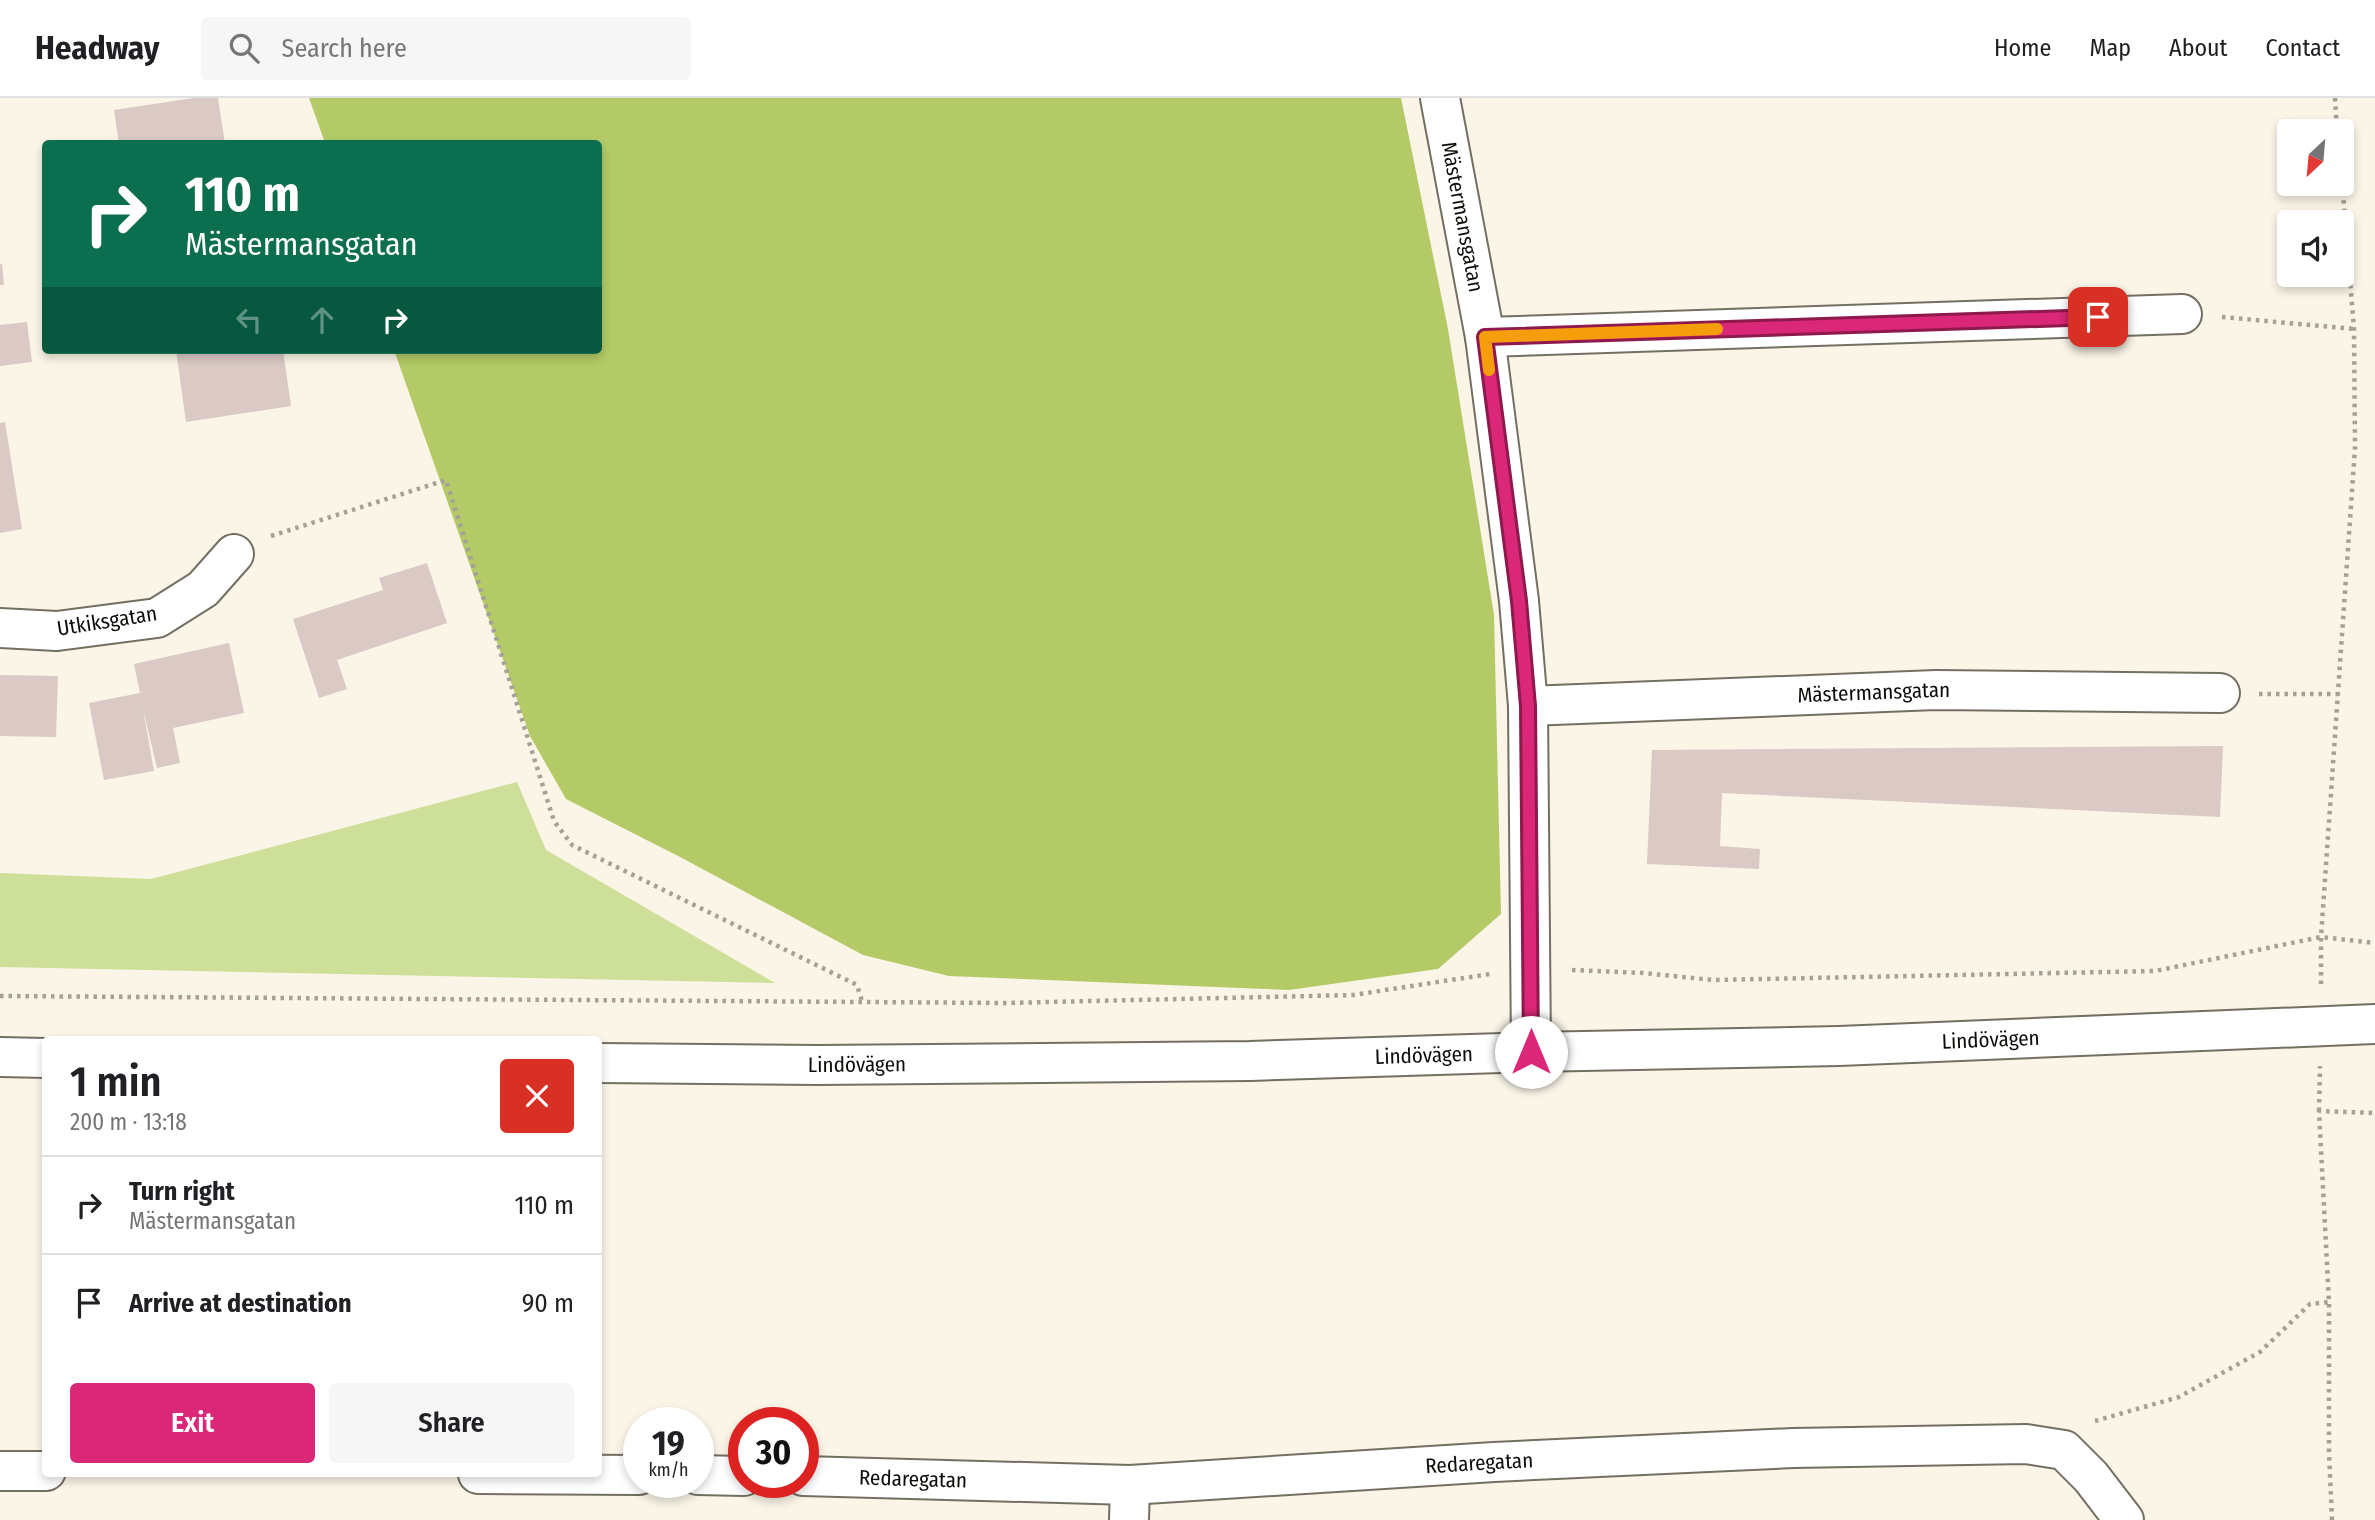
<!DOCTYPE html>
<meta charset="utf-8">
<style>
body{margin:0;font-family:"Fira Sans Condensed",sans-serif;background:#f6f6f6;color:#202124;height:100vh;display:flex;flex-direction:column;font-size:26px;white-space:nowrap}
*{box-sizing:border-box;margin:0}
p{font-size:23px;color:#757577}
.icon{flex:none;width:38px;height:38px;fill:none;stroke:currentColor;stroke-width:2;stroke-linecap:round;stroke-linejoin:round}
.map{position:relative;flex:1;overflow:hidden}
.panel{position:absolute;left:42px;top:938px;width:560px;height:441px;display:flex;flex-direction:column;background:#fff;border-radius:7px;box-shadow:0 4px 10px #0003}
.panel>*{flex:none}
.hud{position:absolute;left:42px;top:42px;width:560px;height:214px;border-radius:7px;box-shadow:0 4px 10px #0003;background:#0b6e4f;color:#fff;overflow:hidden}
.needle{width:46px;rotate:206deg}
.fabs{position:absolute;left:2277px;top:21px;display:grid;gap:14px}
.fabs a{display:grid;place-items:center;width:77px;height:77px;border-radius:7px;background:#fff;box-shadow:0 4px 10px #0003;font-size:35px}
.speed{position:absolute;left:623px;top:1309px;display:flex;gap:14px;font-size:35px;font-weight:700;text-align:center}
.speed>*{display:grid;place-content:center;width:91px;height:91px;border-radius:50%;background:#fff;box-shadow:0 4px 10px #0003;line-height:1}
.speed small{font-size:18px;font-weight:400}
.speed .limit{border:10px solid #d22;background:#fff;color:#111}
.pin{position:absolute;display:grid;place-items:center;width:60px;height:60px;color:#fff;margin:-30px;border-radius:14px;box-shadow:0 4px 10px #0006}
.me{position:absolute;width:77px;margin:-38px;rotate:0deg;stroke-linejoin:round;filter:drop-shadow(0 0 5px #0008)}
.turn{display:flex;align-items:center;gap:24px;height:147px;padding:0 28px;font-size:32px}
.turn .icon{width:91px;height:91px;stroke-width:2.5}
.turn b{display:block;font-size:49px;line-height:60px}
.lanes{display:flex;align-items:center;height:66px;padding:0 28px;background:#0003;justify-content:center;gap:35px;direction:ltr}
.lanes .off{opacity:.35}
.round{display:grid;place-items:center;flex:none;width:74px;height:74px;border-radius:7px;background:#f6f6f6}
.head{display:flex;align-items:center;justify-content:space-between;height:119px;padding:0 28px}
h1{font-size:42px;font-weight:600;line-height:52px}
.cta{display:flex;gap:14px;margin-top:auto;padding:14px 28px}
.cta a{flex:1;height:80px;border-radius:7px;background:#db2777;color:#fff;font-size:28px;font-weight:600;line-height:80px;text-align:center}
.cta a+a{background:#f6f6f6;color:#202124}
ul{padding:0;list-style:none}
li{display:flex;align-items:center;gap:21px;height:98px;padding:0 28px;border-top:2px solid #e0e0e0}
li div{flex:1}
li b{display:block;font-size:26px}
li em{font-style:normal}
header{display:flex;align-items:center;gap:42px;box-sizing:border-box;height:98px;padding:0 35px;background:#fff;border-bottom:2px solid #e0e0e0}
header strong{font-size:33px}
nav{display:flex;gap:38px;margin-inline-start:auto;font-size:24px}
.search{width:490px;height:63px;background:#f6f6f6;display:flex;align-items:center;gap:18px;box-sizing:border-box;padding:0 24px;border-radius:7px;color:#757577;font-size:26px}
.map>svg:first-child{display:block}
</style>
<header>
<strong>Headway</strong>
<div class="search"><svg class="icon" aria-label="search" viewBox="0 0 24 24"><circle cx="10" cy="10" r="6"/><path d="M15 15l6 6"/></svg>Search here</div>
<nav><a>Home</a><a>Map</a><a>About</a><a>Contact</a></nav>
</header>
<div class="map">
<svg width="2375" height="1422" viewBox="0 0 2375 1422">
<rect width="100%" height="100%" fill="#faf5e7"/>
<path fill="#cddf98" d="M517,684L546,752L775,885L0,869V775L151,781Z"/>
<path fill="#b3ca66" d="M309,0H1401L1448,231L1494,517L1501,816L1438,871L1289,892L949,878L863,857L682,760L566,701L530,638L394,252H598V46L325,45Z"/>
<path fill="#dac9c5" d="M194,0H218L225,46H119L114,12Z
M0,166H2L4,187H0Z
M27,224L32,264L0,268V227Z
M176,252H283L291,308L186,324Z
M5,324L22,431L0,435V325Z
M427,465L447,525L337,562L347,591L319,600L293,521L383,492L379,480Z
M229,545L244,615L173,630L180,665L157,670L143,611L154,673L104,682L89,605L140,595L134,566Z
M0,577L58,578L56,639L0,638Z
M2223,648L2220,719L1722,695L1720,748L1760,751L1759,771L1647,766L1652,652Z"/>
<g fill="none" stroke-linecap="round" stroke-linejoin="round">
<defs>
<g id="street">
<path id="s1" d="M1440,0L1485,239L1519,503L1528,608L1531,954"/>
<path d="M1485,239L2182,216"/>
<path d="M0,530L57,533L157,520L203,491L234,456"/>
<path id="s2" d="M1528,608L1936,592L2220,595"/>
<path d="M0,959L46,960"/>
<path id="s3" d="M598,965L818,967L1250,963L1531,954L1839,948L2375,926"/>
<path d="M0,1373H46"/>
<path d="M478,1376L639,1377"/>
<path d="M698,1377L744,1378"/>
<path id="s4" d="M803,1378L1130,1387L1494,1364L1793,1350L2026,1346L2064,1352L2091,1379L2124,1422"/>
<path d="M1129,1422L1130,1387"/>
</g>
</defs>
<use href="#street" stroke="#736f62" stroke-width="42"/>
<path stroke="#a5a197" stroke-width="4.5" stroke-dasharray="3.5 5" stroke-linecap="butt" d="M2335,0L2337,33
M2222,219L2354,231
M271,438L446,382L554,723L572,747L857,887L862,903
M2259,596H2339
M1572,872L1643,875L1713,882L2155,873L2321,839L2375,845
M2321,886V839L2355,350L2354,231L2342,83
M0,898L1005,905L1353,897L1490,876
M2319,1013L2320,968
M2095,1323L2179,1299L2260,1254L2310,1206L2329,1204
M2332,1422L2329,1354V1204L2319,1013L2375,1015"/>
<use href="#street" stroke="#fff" stroke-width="38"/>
</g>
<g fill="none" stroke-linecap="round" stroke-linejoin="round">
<defs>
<path id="route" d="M1531,954L1528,608L1519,503L1485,239L2098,219"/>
</defs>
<use href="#route" stroke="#8e194d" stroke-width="18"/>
<use href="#route" stroke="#db2777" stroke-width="12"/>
<path stroke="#f59e0b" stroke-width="12" d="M1489,272L1485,239L1717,231"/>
</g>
<g text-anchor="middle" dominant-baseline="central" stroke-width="5" stroke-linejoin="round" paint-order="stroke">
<g font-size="21" fill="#0d0c08" stroke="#fff">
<text stroke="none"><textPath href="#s1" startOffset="121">Mästermansgatan</textPath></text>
<text transform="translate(107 523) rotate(-9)">Utkiksgatan</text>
<text stroke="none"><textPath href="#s2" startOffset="346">Mästermansgatan</textPath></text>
<text stroke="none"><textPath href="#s3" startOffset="1393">Lindövägen</textPath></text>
<text stroke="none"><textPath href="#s3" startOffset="826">Lindövägen</textPath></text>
<text stroke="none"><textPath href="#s3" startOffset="259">Lindövägen</textPath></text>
<text stroke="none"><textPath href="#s4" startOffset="677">Redaregatan</textPath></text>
<text stroke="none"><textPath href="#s4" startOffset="110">Redaregatan</textPath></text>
</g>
</g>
</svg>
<div class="fabs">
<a><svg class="needle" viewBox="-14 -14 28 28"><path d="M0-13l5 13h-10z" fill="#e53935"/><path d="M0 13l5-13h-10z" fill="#757577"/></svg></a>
<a><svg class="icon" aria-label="sound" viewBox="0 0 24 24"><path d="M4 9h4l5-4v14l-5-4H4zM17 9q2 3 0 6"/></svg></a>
</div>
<div class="speed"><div>19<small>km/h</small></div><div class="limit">30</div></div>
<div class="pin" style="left:2098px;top:219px;background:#d93025"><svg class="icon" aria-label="arrive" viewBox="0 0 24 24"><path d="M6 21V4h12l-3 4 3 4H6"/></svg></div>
<svg class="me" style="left:1531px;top:954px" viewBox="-20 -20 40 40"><circle r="19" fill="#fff"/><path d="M0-13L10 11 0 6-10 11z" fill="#db2777"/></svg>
<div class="hud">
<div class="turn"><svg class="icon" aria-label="right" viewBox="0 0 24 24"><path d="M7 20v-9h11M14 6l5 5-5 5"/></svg><div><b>110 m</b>Mästermansgatan</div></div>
<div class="lanes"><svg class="icon off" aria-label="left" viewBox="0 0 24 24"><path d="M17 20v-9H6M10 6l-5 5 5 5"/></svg><svg class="icon off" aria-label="ahead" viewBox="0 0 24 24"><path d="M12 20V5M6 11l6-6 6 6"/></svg><svg class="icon" aria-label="right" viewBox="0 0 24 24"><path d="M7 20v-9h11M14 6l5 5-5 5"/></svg></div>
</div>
<section class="panel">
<div class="head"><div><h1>1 min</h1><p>200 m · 13:18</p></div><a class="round" style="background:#d93025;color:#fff"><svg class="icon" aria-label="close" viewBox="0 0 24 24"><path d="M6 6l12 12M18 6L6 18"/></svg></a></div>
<ul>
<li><svg class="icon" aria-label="right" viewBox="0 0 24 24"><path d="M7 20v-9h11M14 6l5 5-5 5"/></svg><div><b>Turn right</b><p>Mästermansgatan</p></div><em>110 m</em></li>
<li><svg class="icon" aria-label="arrive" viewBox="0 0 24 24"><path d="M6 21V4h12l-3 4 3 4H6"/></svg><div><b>Arrive at destination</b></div><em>90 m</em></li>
</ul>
<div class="cta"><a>Exit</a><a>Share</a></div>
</section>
</div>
